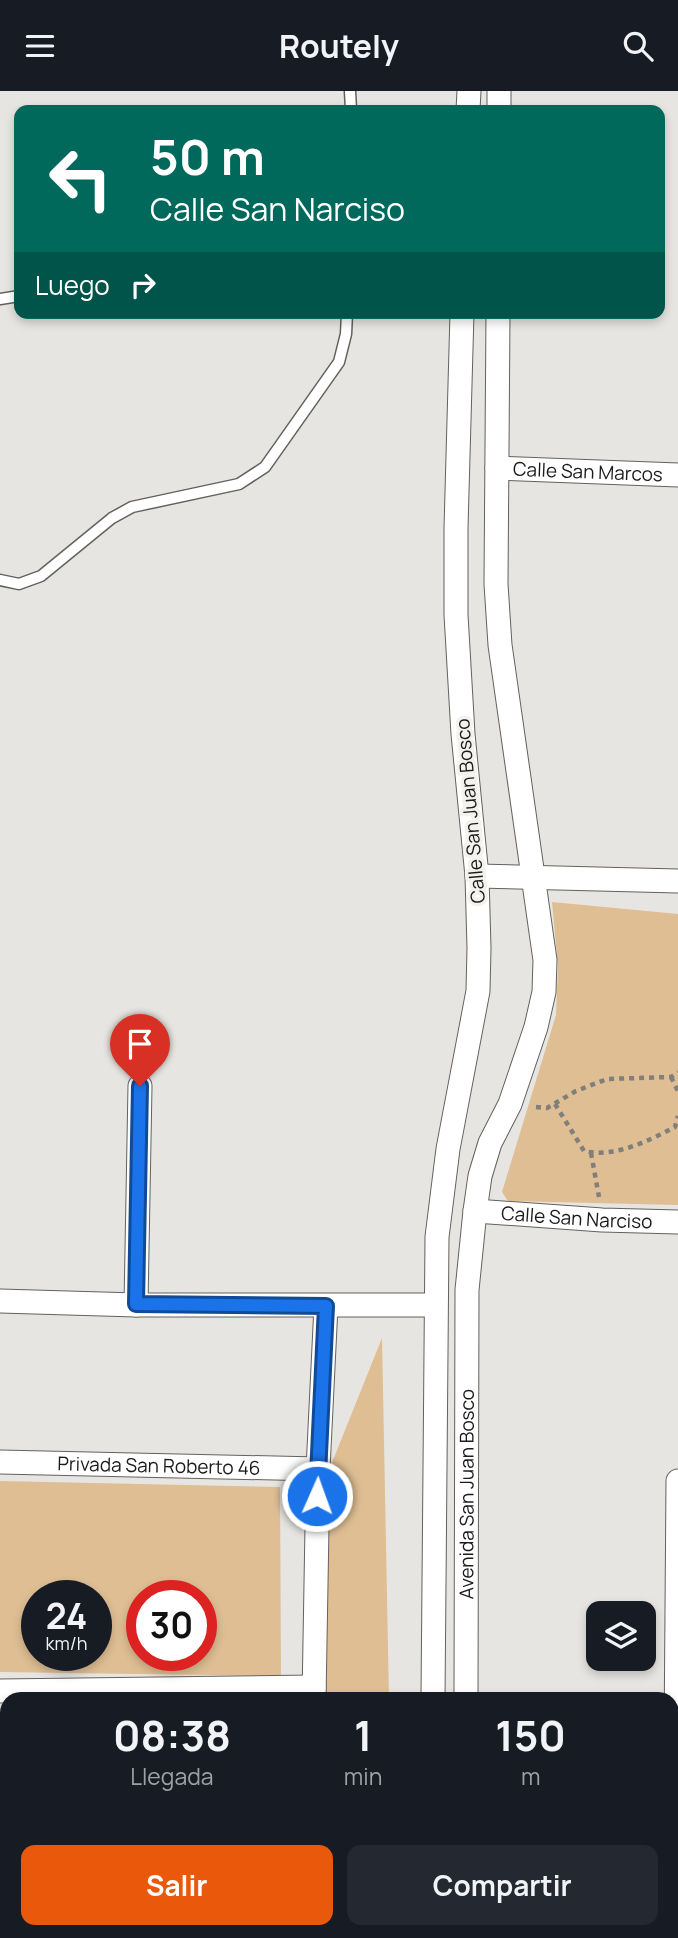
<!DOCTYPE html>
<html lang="es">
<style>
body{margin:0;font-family:Manrope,sans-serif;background:#242831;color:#f1f3f6;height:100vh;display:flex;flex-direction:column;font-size:26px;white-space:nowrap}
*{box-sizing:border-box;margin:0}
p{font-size:23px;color:#9ea1a6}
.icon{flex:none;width:38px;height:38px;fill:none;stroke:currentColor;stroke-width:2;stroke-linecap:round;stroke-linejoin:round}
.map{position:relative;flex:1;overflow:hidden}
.details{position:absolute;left:0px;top:1601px;width:679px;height:247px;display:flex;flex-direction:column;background:#171b24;border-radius:21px 21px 0 0;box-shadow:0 4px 10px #0003}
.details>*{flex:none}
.guide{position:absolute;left:14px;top:14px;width:651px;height:214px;border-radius:14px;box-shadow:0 4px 10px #0003;background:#00695c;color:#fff;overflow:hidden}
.tools{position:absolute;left:586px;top:1510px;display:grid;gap:14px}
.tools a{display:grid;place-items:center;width:70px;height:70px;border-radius:14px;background:#171b24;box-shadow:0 4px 10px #0003;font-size:35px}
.speed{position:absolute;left:21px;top:1489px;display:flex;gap:14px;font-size:35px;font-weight:700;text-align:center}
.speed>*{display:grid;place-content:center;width:91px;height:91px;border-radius:50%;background:#171b24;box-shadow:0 4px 10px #0003;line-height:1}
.speed small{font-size:18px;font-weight:400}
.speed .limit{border:10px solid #d22;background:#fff;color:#111}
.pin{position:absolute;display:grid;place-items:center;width:60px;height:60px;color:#fff;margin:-72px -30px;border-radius:50% 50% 50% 0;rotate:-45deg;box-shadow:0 0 7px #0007}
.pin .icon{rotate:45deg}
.me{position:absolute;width:77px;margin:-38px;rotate:2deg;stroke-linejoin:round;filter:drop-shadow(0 0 5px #0008)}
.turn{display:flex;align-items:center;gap:24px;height:147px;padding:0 21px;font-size:32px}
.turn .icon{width:91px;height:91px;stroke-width:2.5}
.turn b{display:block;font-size:49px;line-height:60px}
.then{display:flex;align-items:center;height:66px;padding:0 21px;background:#0003;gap:14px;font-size:26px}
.eta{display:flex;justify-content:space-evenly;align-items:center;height:119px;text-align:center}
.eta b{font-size:42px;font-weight:700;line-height:49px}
.action{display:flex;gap:14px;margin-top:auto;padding:14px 21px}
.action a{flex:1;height:80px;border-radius:14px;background:#ea580c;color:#fff;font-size:28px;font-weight:700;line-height:80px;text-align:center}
.action a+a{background:#242831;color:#f1f3f6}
header{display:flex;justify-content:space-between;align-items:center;height:91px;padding:0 21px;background:#171b24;font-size:32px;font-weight:700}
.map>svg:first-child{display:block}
</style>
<header><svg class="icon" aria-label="menu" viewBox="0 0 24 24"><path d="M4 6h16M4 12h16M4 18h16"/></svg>Routely<svg class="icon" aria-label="search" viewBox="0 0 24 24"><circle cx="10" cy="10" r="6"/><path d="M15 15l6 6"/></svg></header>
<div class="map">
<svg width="678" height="1847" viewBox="0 0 678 1847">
<rect width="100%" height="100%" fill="#e7e5e1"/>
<path fill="#dfbe93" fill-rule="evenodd" d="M552,811L678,823V1114L508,1110L502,1101L556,924L558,876Z
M382,1247L389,1608H320L323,1394Z
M0,1390L280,1396L281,1585L0,1581ZM37,1505H96V1564H37ZM201,1505V1564H142V1505Z"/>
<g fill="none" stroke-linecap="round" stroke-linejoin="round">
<defs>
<path id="service" d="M350,0L351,19
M0,208L19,205
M0,489L19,493L41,485L112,427L132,416L239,393L265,376L339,271L346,243L347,222"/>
<g id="minor">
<path d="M468,19L469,0"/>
<path d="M499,19V0"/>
<path id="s1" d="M497,377L678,384"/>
<path d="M477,785L678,790"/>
<path id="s2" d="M475,1120L602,1129L678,1131"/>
<path d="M0,1210L136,1214H435"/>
<path d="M136,1214L140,995"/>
<path id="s3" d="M0,1371L318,1378"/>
<path d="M0,1600L314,1596"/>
<path d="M314,1608L318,1378L326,1215"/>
<path d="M433,1608L437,1146L448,1058L478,900L479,857L477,785L463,643L456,524V437L462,222"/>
<path id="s4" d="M466,1608L467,1199L475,1120L480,1085L490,1052L510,1013L536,936L544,901L545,869L500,554L496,493L498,222"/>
<path d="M0,1772H7"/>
<path d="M675,1782L678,1390"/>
<path d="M123,1847V1841"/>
<path d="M428,1847V1841"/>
<path d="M465,1847V1841"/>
</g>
</defs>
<use href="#service" stroke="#63615e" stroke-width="13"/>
<use href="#minor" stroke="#63615e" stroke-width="25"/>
<path stroke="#807f7c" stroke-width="4.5" stroke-dasharray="5 5" stroke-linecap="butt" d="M671,986L678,1000
M555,1013L584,1060C615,1067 648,1050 675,1036L678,1025
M536,1016L547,1017L576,1000L607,988L671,986L678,981
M591,1062L599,1106"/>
<use href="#service" stroke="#fff" stroke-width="10"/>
<use href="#minor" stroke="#fff" stroke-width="23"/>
</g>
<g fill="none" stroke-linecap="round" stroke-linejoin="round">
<defs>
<path id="route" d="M140,995L136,1213L326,1215L317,1405"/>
</defs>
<use href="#route" stroke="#114b97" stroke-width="18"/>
<use href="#route" stroke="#1a73e8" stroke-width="12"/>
</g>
<g text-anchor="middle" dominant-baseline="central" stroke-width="7" stroke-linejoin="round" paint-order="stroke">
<g font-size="19" fill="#1c1b1a" stroke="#f4f2ef">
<text stroke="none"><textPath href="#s1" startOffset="91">Calle San Marcos</textPath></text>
<text transform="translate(470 720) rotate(-95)">Calle San Juan Bosco</text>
<text stroke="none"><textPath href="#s2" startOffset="102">Calle San Narciso</textPath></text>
<text stroke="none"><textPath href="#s3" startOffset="159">Privada San Roberto 46</textPath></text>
<text stroke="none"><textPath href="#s4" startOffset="205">Avenida San Juan Bosco</textPath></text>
</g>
</g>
</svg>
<div class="tools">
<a><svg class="icon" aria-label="layers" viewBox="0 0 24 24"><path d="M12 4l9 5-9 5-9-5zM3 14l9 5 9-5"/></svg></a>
</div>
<div class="speed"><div>24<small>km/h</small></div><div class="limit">30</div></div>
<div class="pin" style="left:140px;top:995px;background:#d93025"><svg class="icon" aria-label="arrive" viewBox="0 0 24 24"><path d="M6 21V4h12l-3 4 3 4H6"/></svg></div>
<svg class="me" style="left:317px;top:1405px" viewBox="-20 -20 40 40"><circle r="17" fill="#1a73e8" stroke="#fff" stroke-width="3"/><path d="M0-11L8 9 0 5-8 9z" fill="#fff"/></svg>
<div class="guide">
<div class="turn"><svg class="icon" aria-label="left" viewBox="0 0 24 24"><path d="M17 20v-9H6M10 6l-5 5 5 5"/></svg><div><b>50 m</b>Calle San Narciso</div></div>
<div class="then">Luego<svg class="icon" aria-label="right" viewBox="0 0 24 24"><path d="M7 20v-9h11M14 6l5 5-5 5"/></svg></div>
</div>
<section class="details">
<div class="eta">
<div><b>08:38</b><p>Llegada</p></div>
<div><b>1</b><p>min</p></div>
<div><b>150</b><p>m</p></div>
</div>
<div class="action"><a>Salir</a><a>Compartir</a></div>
</section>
</div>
